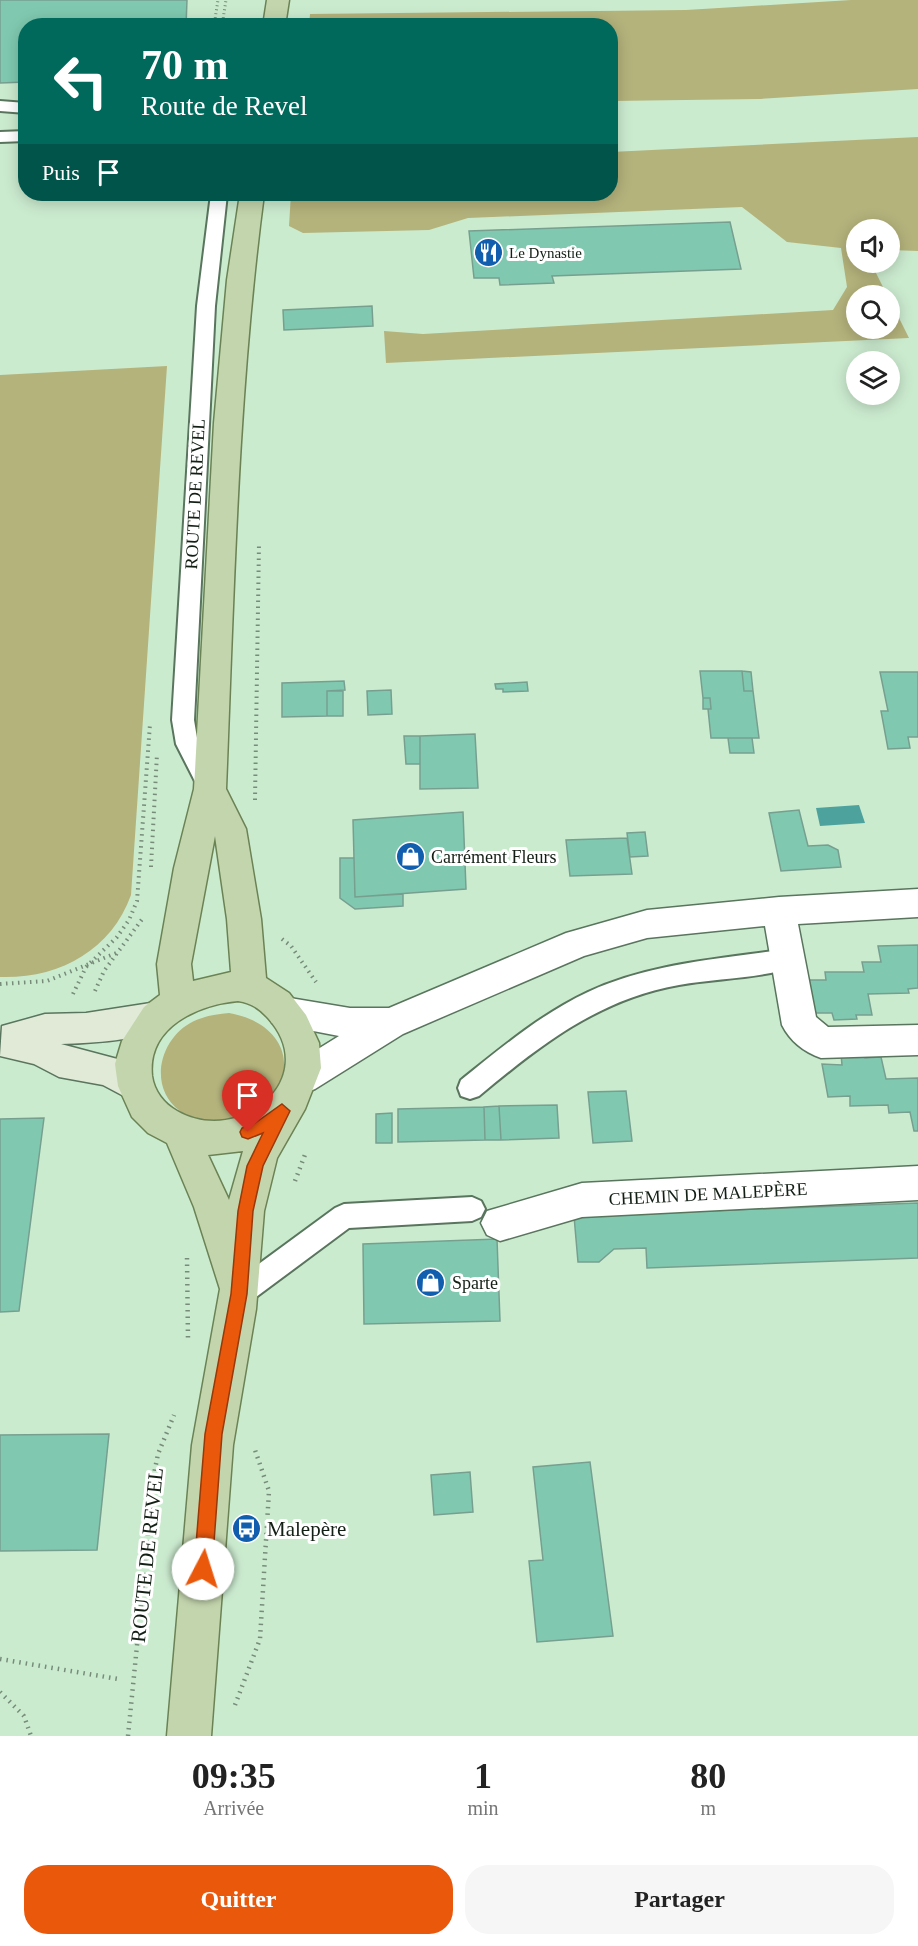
<!DOCTYPE html>
<html lang="fr">
<meta charset="utf-8">
<style>
body{margin:0;font-family:Georgia,serif;background:#f6f6f6;color:#222;height:100vh;display:flex;flex-direction:column;font-size:22px;white-space:nowrap}
*{box-sizing:border-box;margin:0}
p{font-size:20px;color:#767676}
.icon{flex:none;width:33px;height:33px;fill:none;stroke:currentColor;stroke-width:2;stroke-linecap:round;stroke-linejoin:round}
.map{position:relative;height:1736px;overflow:hidden}
.drawer{display:flex;flex-direction:column;background:#fff;flex:1}
.drawer>*{flex:none}
.banner{position:absolute;left:18px;top:18px;width:600px;height:183px;border-radius:24px;box-shadow:0 3px 15px #0003;background:#00695c;color:#fff;overflow:hidden}
.fabs{position:absolute;left:846px;top:219px;display:grid;gap:12px}
.fabs a{display:grid;place-items:center;width:54px;height:54px;border-radius:50%;background:#fff;box-shadow:0 3px 15px #0003;font-size:30px}
.pin{position:absolute;display:grid;place-items:center;width:51px;height:51px;color:#fff;margin:-62px -26px;border-radius:50% 50% 50% 0;rotate:-45deg;box-shadow:0 0 6px #0007}
.pin .icon{rotate:45deg}
.me{position:absolute;width:66px;margin:-33px;rotate:5deg;stroke-linejoin:round;filter:drop-shadow(0 0 4px #0008)}
.turn{display:flex;align-items:center;gap:21px;height:126px;padding:0 24px;font-size:27px}
.turn .icon{width:78px;height:78px;stroke-width:2.5}
.turn b{display:block;font-size:42px;line-height:51px}
.then{display:flex;align-items:center;height:57px;padding:0 24px;background:#0003;gap:12px;font-size:22px}
.eta{display:flex;justify-content:space-evenly;align-items:center;height:102px;text-align:center}
.eta b{font-size:36px;font-weight:700;line-height:42px}
.cta{display:flex;gap:12px;margin-top:auto;padding:12px 24px}
.cta a{flex:1;height:69px;border-radius:24px;background:#ea580c;color:#fff;font-size:24px;font-weight:700;line-height:69px;text-align:center}
.cta a+a{background:#f6f6f6;color:#222}
.map>svg:first-child{display:block}
</style>
<div class="map">
<svg width="918" height="1736" viewBox="0 0 918 1736">
<rect width="100%" height="100%" fill="#cbebcf"/>
<path fill="#b4b37c" d="M851,0H918V89L760,99L611,101L610,26L309,25L310,14L686,10Z
M918,137V251L890,250V230H856V262L871,263L887,295L856,296V328H890V300L909,338L386,363L384,331L423,334L833,310L847,287L841,248L787,242L742,207L468,218L429,230L303,233L289,226L291,194H610L611,152Z
M167,366L131,895C111,951 58,979 0,977V375Z
M229,1013C303,1026 301,1101 232,1118C213,1123 197,1123 180,1111C147,1087 160,1037 194,1021C205,1016 217,1014 229,1013Z"/>
<path fill="#4da29d" d="M859,805L865,823L820,826L816,808Z"/>
<path fill="#80c9b0" stroke="#779f90" stroke-width="1.5" d="M0,0H187L186,26H26V82L0,83Z
M730,222L741,269L552,276L554,283L500,285L499,278H474L469,231Z
M372,306L373,326L284,330L283,310Z
M700,671H742L744,691H753L759,738H711L708,709H711L710,698H703Z
M742,671L751,672L753,691H744Z
M880,672H918V737H908L910,748L888,749L881,711H888Z
M344,681L345,690L327,691V716L282,717V683Z
M527,682L528,691L503,692V689H496L495,684Z
M391,690L392,714L368,715L367,691Z
M327,691H343V716H327Z
M703,698H710L711,709H703Z
M475,734L478,788L420,789V736Z
M404,736H420V764H406Z
M728,738H752L754,753H730Z
M799,810L808,846L828,845L838,850L841,867L781,871L769,813Z
M463,812L466,889L355,897L353,820Z
M645,832L648,856L630,857L627,833Z
M627,838L632,874L570,876L566,840Z
M340,858H354L355,897L403,894V906L355,909L340,898Z
M918,945V988L908,989L909,993L868,994L872,1015H856L857,1019L834,1020L832,1013H814L809,980H826L825,972H864L862,962H881L878,946Z
M841,1054H864L865,1058L881,1057L886,1079L918,1078V1131H914L910,1112L889,1113L888,1105L850,1106V1096L828,1097L822,1064L842,1065Z
M626,1091L632,1141L593,1143L588,1092Z
M557,1105L559,1138L501,1140L499,1106Z
M499,1106L501,1140H485L484,1107Z
M484,1107L485,1140L398,1142V1109Z
M392,1113V1143H376V1114Z
M44,1118L19,1311L0,1312V1119Z
M918,1203V1258L647,1268L646,1248L614,1249L599,1262H578L574,1216Z
M497,1239L500,1321L364,1324L363,1244Z
M109,1434L97,1550L0,1551V1435Z
M590,1462L613,1636L537,1642L529,1561L543,1560L533,1467Z
M470,1472L473,1512L434,1515L431,1475Z"/>
<g fill="none" stroke-linecap="round" stroke-linejoin="round">
<defs>
<path id="lane" d="M0,101L26,103V113L0,111Z
M26,131V141L0,142V132Z
M211,194H227L215,306L194,720L198,744L221,789L218,795L210,798L202,795L176,744L172,720L197,306Z
M788,949L796,952L800,959L796,966C760,979 717,978 679,985C599,999 540,1045 479,1096L470,1099L461,1096L458,1088L461,1080C501,1048 541,1014 588,992C651,963 720,959 788,949Z
M472,1197L481,1201L485,1209L481,1217L472,1221L349,1228L248,1303L239,1307L230,1303L226,1294L230,1285L335,1208L344,1204Z"/>
<path id="street" d="M918,889V917L798,924L816,1017L828,1027L918,1025V1055L821,1058C804,1052 790,1041 782,1025L765,926L647,938L584,956L403,1034L315,1089L302,1094L289,1089L284,1078L289,1067L339,1036L272,1023L267,1012L272,1001L284,997L350,1008H389L566,933L647,910L779,897Z
M918,1166V1200L582,1217L500,1241L487,1235L481,1223L487,1211L582,1183Z"/>
<path id="secondary" d="M157,1002L169,1006L174,1017L169,1028C136,1040 96,1043 61,1044L125,1061L148,1075L153,1086L148,1097L135,1102L103,1085L59,1077L34,1064L0,1056L2,1026L45,1014L86,1013Z"/>
<path id="primary" d="M267,0H289L285,26H263Z
M240,194H264C238,391 234,590 226,789L246,829L261,919L266,978L289,993L306,1015L319,1043L321,1068L305,1109L277,1158L264,1211L256,1309L233,1445L211,1736H167L192,1445L220,1289L194,1207L167,1143L148,1133L132,1117L118,1086L115,1064L122,1041L144,1007L160,995L157,964L174,868L194,789L214,423L227,280ZM215,836L227,919L231,972L193,981L191,964ZM238,1001C251,1003 259,1008 268,1018C323,1079 239,1147 177,1111C164,1104 154,1091 152,1076C147,1027 197,1005 238,1001ZM243,1151L229,1200L208,1155Z"/>
</defs>
<use href="#lane" stroke="#59755d" stroke-width="4"/>
<use href="#street" stroke="#59755d" stroke-width="3"/>
<use href="#secondary" stroke="#59755d" stroke-width="3"/>
<use href="#primary" stroke="#6b8354" stroke-width="3"/>
<path stroke="#768c79" stroke-width="3" stroke-dasharray="1 3" stroke-linecap="butt" d="M214,26L218,0
M222,26L226,0"/>
<path stroke="#768c79" stroke-width="4" stroke-dasharray="1.5 4.5" stroke-linecap="butt" d="M255,800L259,543
M151,867L157,754
M282,939L291,946L316,982
M0,984L47,981L119,952
M95,991L104,971L143,918
M73,994L86,967L117,937L129,920L137,901L150,724"/>
<path stroke="#768c79" stroke-width="4.5" stroke-dasharray="1.5 5" stroke-linecap="butt" d="M295,1181L306,1152
M187,1258L188,1340
M0,1659L118,1679
M0,1692L24,1716L31,1736
M235,1705L260,1639L269,1491L254,1447
M128,1736L154,1474L158,1454L174,1415"/>
<use href="#lane" fill="#fff" fill-rule="evenodd"/>
<use href="#street" fill="#fff" fill-rule="evenodd"/>
<use href="#secondary" fill="#e1ead6" fill-rule="evenodd"/>
<use href="#primary" fill="#c3d5ad" fill-rule="evenodd"/>
</g>
<path fill="#ea580c" stroke="#983908" stroke-width="1.5" d="M282,1104L290,1111L263,1166L253,1211L247,1294L222,1434L212,1569L209,1575L203,1578L197,1575L194,1569L205,1434L231,1294L238,1211L247,1166L263,1133L248,1139L242,1137L240,1132L242,1128L255,1123Z"/>
<defs>
<symbol id="restaurant-disc" viewBox="-11 -11 22 22"><circle r="9.5" fill="#105ead" stroke="#fff"/><path d="M-5-6h1v4h1v-4h1v4h1v-4h1v5L-1.5 .5V6h-2V.5L-5-1ZM5-6V6H3V1.5H1.5Q1.5-4 5-6Z" fill="#fff"/></symbol>
<symbol id="shop-disc" viewBox="-11 -11 22 22"><circle r="9.5" fill="#105ead" stroke="#fff"/><path d="M-5-2.5h2.3a2.7 3.5 0 0 1 5.4 0H5L5.5 6h-11ZM-1.5-2.5h3a1.5 2.3 0 0 0-3 0Z" fill="#fff"/></symbol>
<symbol id="bus-disc" viewBox="-11 -11 22 22"><circle r="9.5" fill="#105ead" stroke="#fff"/><path d="M-5-6H5V4H4V6H2V4H-2V6H-4V4H-5ZM-3.5-4V0h7V-4ZM-3.5 1.2v1.5H-2V1.2ZM2 1.2v1.5H3.5V1.2Z" fill="#fff"/></symbol>
</defs>
<g fill-rule="evenodd">
<use href="#restaurant-disc" x="472" y="236" width="33" height="33"/>
<use href="#shop-disc" x="394" y="840" width="33" height="33"/>
<use href="#shop-disc" x="414" y="1266" width="33" height="33"/>
<use href="#bus-disc" x="230" y="1512" width="33" height="33"/>
</g>
<g text-anchor="middle" dominant-baseline="central" stroke-width="6" stroke-linejoin="round" paint-order="stroke">
<g font-size="15" fill="#131f15" stroke="#fff" text-anchor="start">
<text x="509" y="253">Le Dynastie</text>
</g>
<g font-size="18" fill="#131f15" stroke="#fff">
<text transform="translate(195 494) rotate(-87)">ROUTE DE REVEL</text>
<text transform="translate(708 1194) rotate(-3)">CHEMIN DE MALEPÈRE</text>
</g>
<g font-size="18" fill="#131f15" stroke="#fff" text-anchor="start">
<text x="431" y="857">Carrément Fleurs</text>
<text x="452" y="1283">Sparte</text>
</g>
<g font-size="21" fill="#131f15" stroke="#fff" text-anchor="start">
<text x="267" y="1529">Malepère</text>
</g>
<g font-size="21" fill="#131f15" stroke="#fff">
<text transform="translate(147 1555) rotate(-84)">ROUTE DE REVEL</text>
</g>
</g>
</svg>
<div class="fabs">
<a><svg class="icon" aria-label="sound" viewBox="0 0 24 24"><path d="M4 9h4l5-4v14l-5-4H4zM17 9q2 3 0 6"/></svg></a>
<a><svg class="icon" aria-label="search" viewBox="0 0 24 24"><circle cx="10" cy="10" r="6"/><path d="M15 15l6 6"/></svg></a>
<a><svg class="icon" aria-label="layers" viewBox="0 0 24 24"><path d="M12 4l9 5-9 5-9-5zM3 14l9 5 9-5"/></svg></a>
</div>
<div class="pin" style="left:248px;top:1132px;background:#d93025"><svg class="icon" aria-label="arrive" viewBox="0 0 24 24"><path d="M6 21V4h12l-3 4 3 4H6"/></svg></div>
<svg class="me" style="left:203px;top:1569px" viewBox="-20 -20 40 40"><circle r="19" fill="#fff"/><path d="M0-13L10 11 0 6-10 11z" fill="#ea580c"/></svg>
<div class="banner">
<div class="turn"><svg class="icon" aria-label="left" viewBox="0 0 24 24"><path d="M17 20v-9H6M10 6l-5 5 5 5"/></svg><div><b>70 m</b>Route de Revel</div></div>
<div class="then">Puis<svg class="icon" aria-label="arrive" viewBox="0 0 24 24"><path d="M6 21V4h12l-3 4 3 4H6"/></svg></div>
</div>
</div>
<section class="drawer">
<div class="eta">
<div><b>09:35</b><p>Arrivée</p></div>
<div><b>1</b><p>min</p></div>
<div><b>80</b><p>m</p></div>
</div>
<div class="cta"><a>Quitter</a><a>Partager</a></div>
</section>
